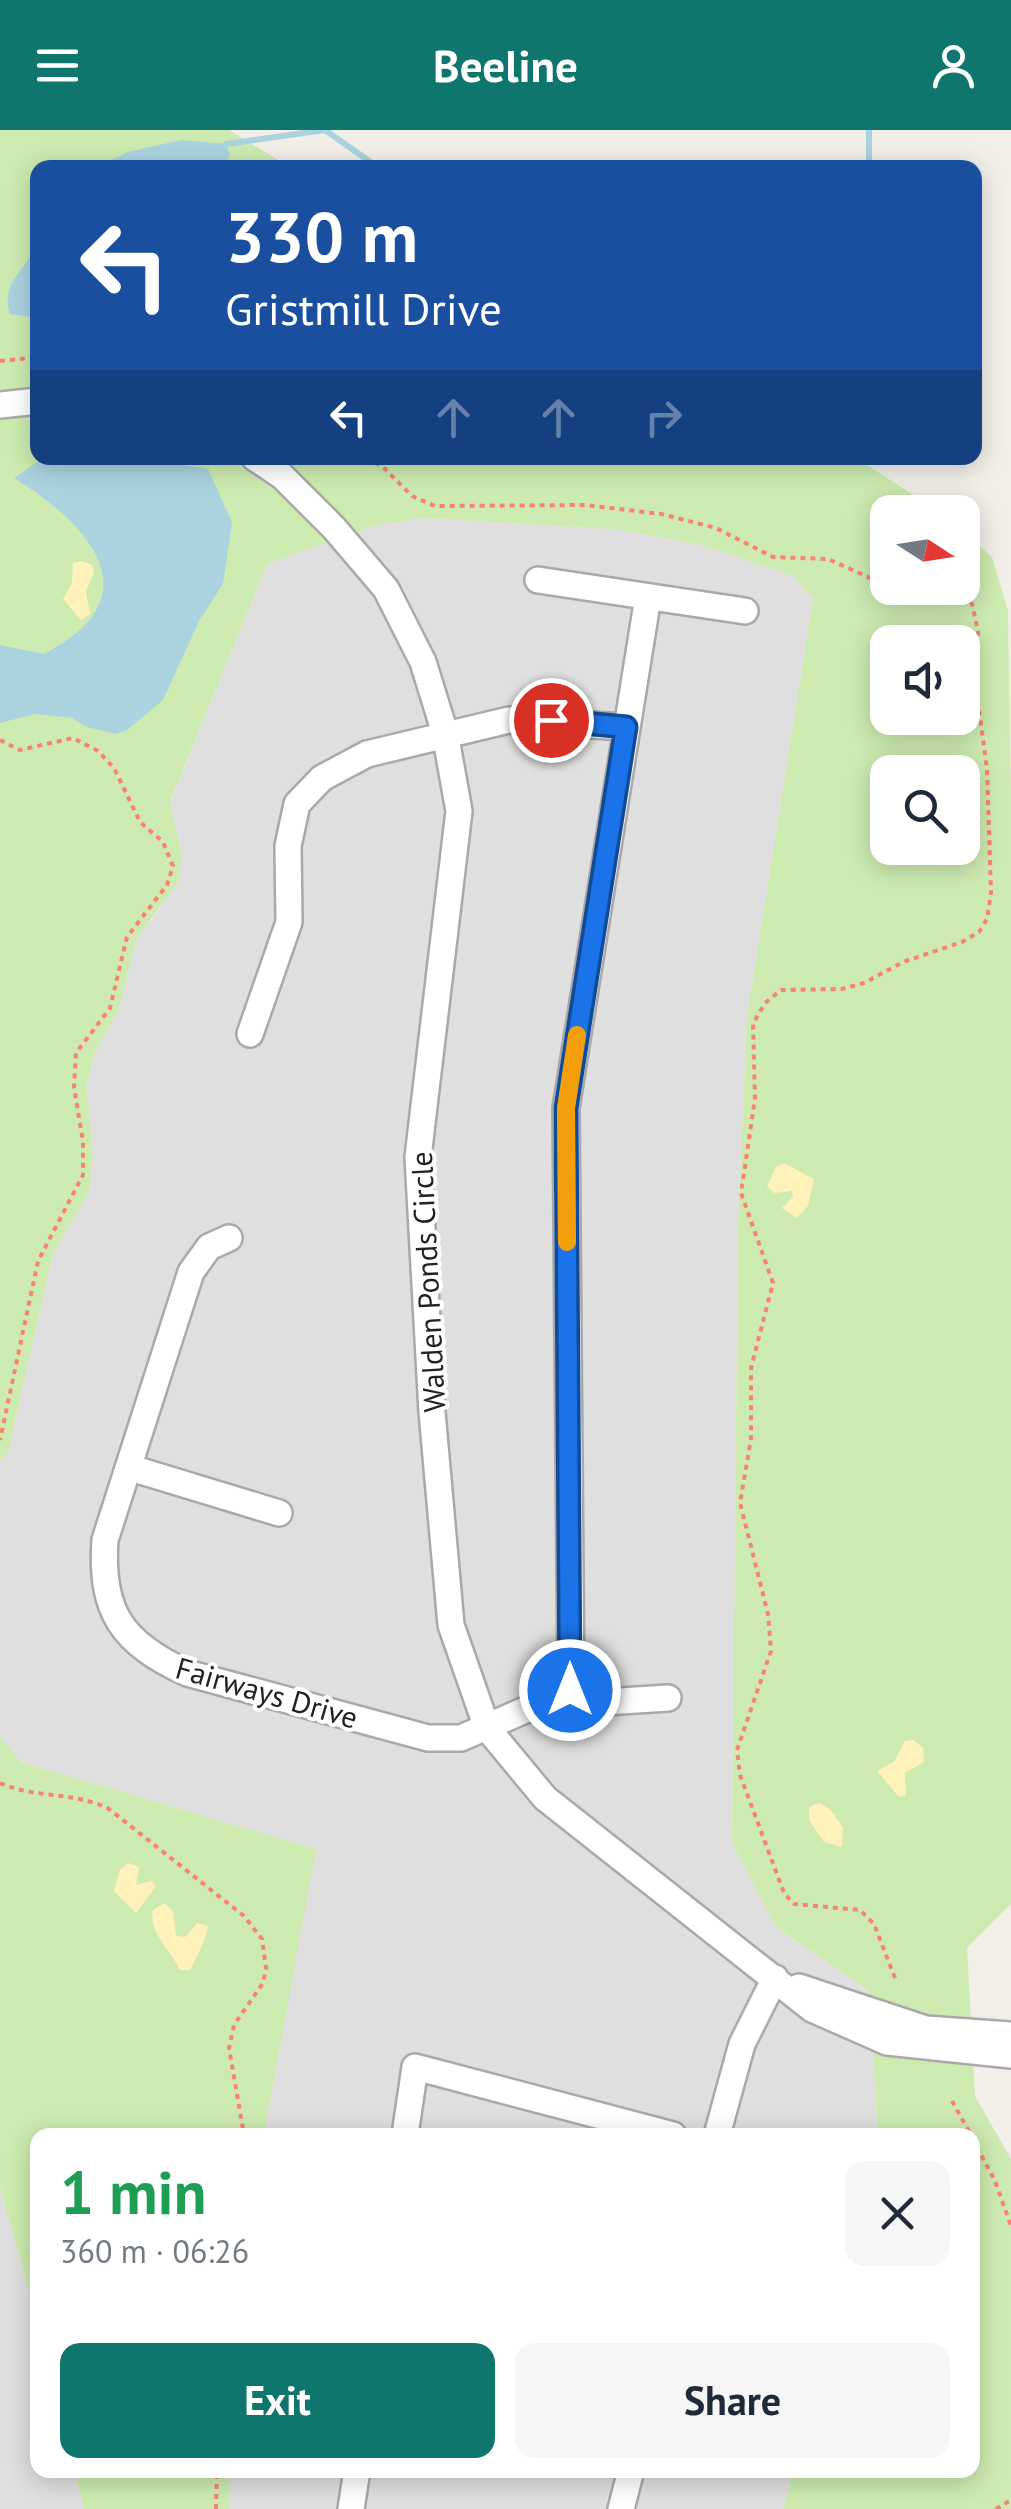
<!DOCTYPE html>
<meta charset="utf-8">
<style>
body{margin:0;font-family:"PT Sans",sans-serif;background:#f6f6f7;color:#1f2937;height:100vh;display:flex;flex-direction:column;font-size:38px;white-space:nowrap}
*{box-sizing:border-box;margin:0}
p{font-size:32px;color:#747a83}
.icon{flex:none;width:55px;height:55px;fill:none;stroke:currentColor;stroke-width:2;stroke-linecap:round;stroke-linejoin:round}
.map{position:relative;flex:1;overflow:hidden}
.side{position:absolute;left:30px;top:1998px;width:950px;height:350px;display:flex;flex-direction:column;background:#fff;border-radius:20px;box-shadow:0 5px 25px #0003}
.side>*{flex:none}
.guide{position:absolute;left:30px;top:30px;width:952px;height:305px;border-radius:20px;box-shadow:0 5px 25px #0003;background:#1a4fa0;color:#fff;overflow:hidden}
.needle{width:65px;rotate:102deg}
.buttons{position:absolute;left:870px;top:365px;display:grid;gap:20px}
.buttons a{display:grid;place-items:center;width:110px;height:110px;border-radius:20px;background:#fff;box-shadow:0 5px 25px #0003;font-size:50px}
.pin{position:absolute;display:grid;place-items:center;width:85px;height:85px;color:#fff;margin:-42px;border:5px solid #fff;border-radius:50%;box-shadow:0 2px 10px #0007}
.me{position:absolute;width:110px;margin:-55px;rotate:0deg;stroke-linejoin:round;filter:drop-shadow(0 0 8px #0008)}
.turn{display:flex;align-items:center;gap:35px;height:210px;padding:0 30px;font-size:45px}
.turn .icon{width:130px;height:130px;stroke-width:2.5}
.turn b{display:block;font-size:70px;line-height:85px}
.lanes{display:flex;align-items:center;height:95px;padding:0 30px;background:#0003;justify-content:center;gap:50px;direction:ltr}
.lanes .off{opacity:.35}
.round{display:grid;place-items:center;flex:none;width:105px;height:105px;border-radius:20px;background:#f6f6f7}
.head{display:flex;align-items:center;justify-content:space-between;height:170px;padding:0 30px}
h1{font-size:60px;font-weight:600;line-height:75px;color:#1e9e55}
.action{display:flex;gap:20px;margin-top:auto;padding:20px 30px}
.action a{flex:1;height:115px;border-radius:20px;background:#0f766e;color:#fff;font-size:40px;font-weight:600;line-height:115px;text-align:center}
.action a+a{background:#f6f6f7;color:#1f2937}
header{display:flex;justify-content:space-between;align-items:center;height:130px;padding:0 30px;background:#0f766e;color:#fff;font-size:45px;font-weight:600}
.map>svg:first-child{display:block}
</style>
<header><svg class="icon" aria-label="menu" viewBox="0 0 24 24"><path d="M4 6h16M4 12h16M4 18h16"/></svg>Beeline<svg class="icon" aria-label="person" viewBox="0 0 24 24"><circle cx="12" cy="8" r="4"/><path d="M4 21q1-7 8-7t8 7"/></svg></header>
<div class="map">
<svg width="1011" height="2379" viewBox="0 0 1011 2379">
<rect width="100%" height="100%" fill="#f2efe9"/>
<path fill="#e0dfdf" d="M424,388L621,400L701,415L793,446L813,469L747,886L738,1099L732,1713L776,1797L869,1861L878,2005H264L315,1719L21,1632L0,1606V1331L8,1323L53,1123L89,1063L93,1028L87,955L93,927L119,879L137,808L160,778L182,725L170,673L267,434L374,396Z
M0,2058L37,2190L38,2340H74L84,2379H0Z
M230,2340H793L783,2379H229Z"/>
<path fill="#cdebb0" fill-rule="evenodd" d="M0,0H229L290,37L38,38V328H856L940,382H888V458H962L963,401L992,427L1008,481L1011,661V1774L967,1818L975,1966L1011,2029V2379H783L793,2340H972V2005H878L869,1861L776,1797L732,1713L738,1099L747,886L813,469L793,446L701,415L621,400L424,388L374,396L267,434L170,672L182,726L179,751L137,808L119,879L93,927L87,955L93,1028L89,1063L53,1123L8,1323L0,1331ZM888,512H962V588H888ZM888,642H962V718H888Z
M0,1606L21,1632L316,1719L264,2005H38L37,2190L0,2058Z
M74,2340H230L229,2379H84Z"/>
<path fill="#fff1ba" d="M82,431L92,435L94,443L86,461L90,484L81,490L63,469L72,453L73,433Z
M784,1033L814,1049L808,1076L797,1088L782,1078L793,1067L792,1061L774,1063L767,1056L776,1037Z
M913,1610L923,1617L924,1632L905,1643L906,1665L899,1667L877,1641L894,1632L905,1611Z
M819,1673L831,1680L843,1698L842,1717L824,1712L809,1690V1677Z
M128,1733L139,1737L136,1755L151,1751L156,1756L136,1783L114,1761L120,1740Z
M165,1773L173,1782L176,1806L185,1807L197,1793L208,1796C209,1803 193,1835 190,1840H180C171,1821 148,1802 153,1780Z"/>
<path fill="#aad3df" d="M181,10L226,14L230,25L225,37H96L128,22Z
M37,114V188L10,184C0,153 25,141 37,114Z
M43,328L150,329L208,339L232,392L223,454L199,491L163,570L127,600L115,604L87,597L72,588L35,584L0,593V515L44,524C155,467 90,395 14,348Z"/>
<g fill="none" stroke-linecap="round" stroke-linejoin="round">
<path stroke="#aad3df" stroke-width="6" d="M226,14L325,0L379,38
M869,38V0"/>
<defs>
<path id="minor" d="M0,275L38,271
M255,328L282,346L334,398L386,459L423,532L445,603L459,681L418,1027L432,1282L451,1495L487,1598L545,1668L812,1879L887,1912L1011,1925
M538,450L745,481
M250,904L289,792L288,716L297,674L322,648L367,624L509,590L626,597
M229,1108L209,1117L191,1142L105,1410C100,1482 122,1513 187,1543L428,1608H461L571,1560L566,978L648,467
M131,1338L279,1383
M571,1560L582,1581L605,1572L668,1568
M799,1857L926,1899L1011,1905
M405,2005L415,1937L673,2005
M717,2005L742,1914L775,1848
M351,2379L357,2340
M621,2379L631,2340"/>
</defs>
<use href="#minor" stroke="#a9a9a9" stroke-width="30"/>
<path stroke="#fa8072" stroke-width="4" stroke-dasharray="5 5" stroke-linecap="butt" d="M0,231L38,227
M366,328L383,337L412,366L435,376L585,375L661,384L716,398L773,427L828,429L888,456
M0,610L20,620L73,608L98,621L114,638L140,692L163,712L173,736L167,755L127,807L110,878L76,923L74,957L83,1012V1045L38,1131L0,1310
M0,1653C35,1669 74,1661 109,1679L244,1786L262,1809L266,1838L263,1853L234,1895L229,1918L244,2005
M895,1848L874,1794L860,1780L794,1774L784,1763L740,1645L737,1620L771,1521L768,1484L740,1373L751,1309V1238L773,1153L741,1063L755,968L753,894L765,873L781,860L842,859L864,853L903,832L962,812L979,802L987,789L991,763L987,639L976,557L978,501L972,474L958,458
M952,1971L971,2005
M972,2008L995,2051L1011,2096
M216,2379L217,2340
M996,2379L1011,2370"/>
<use href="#minor" stroke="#fff" stroke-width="25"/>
</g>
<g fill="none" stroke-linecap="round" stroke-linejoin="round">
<defs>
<path id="route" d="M551,590L626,597L566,978L570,1560"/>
</defs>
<use href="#route" stroke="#114b97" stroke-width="25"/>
<use href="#route" stroke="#1a73e8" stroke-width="18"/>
<path stroke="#f59e0b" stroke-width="18" d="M567,1112L566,978L577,905"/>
</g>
<g text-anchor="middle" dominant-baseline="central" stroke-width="8" stroke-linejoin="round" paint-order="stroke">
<g font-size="30" fill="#222" stroke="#fff">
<text transform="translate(427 1152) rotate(-93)">Walden Ponds Circle</text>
<text transform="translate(267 1562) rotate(16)">Fairways Drive</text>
</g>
</g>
</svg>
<div class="buttons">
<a><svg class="needle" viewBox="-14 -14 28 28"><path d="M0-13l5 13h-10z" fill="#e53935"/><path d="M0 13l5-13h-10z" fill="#747a83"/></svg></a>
<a><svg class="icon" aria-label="sound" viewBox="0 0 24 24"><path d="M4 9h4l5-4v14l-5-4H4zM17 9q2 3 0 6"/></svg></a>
<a><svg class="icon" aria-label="search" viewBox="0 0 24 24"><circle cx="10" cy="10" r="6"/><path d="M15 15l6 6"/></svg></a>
</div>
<div class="pin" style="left:551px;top:590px;background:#d93025"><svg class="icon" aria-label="arrive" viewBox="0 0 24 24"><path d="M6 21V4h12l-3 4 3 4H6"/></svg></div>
<svg class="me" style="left:570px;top:1560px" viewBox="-20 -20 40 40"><circle r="17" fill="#1a73e8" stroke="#fff" stroke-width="3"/><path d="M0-11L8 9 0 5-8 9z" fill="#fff"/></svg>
<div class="guide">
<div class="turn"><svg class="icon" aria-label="left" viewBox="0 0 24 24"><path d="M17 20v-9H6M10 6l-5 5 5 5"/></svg><div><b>330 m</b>Gristmill Drive</div></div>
<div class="lanes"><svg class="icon" aria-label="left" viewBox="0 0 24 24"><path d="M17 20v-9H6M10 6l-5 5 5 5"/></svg><svg class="icon off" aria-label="ahead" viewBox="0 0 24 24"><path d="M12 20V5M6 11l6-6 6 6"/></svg><svg class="icon off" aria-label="ahead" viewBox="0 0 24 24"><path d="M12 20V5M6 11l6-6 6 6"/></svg><svg class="icon off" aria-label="right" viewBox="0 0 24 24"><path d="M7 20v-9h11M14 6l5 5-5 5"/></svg></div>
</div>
<section class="side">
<div class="head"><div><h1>1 min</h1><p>360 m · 06:26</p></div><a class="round"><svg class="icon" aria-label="close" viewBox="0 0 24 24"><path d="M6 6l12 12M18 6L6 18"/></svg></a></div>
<div class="action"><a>Exit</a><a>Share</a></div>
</section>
</div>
